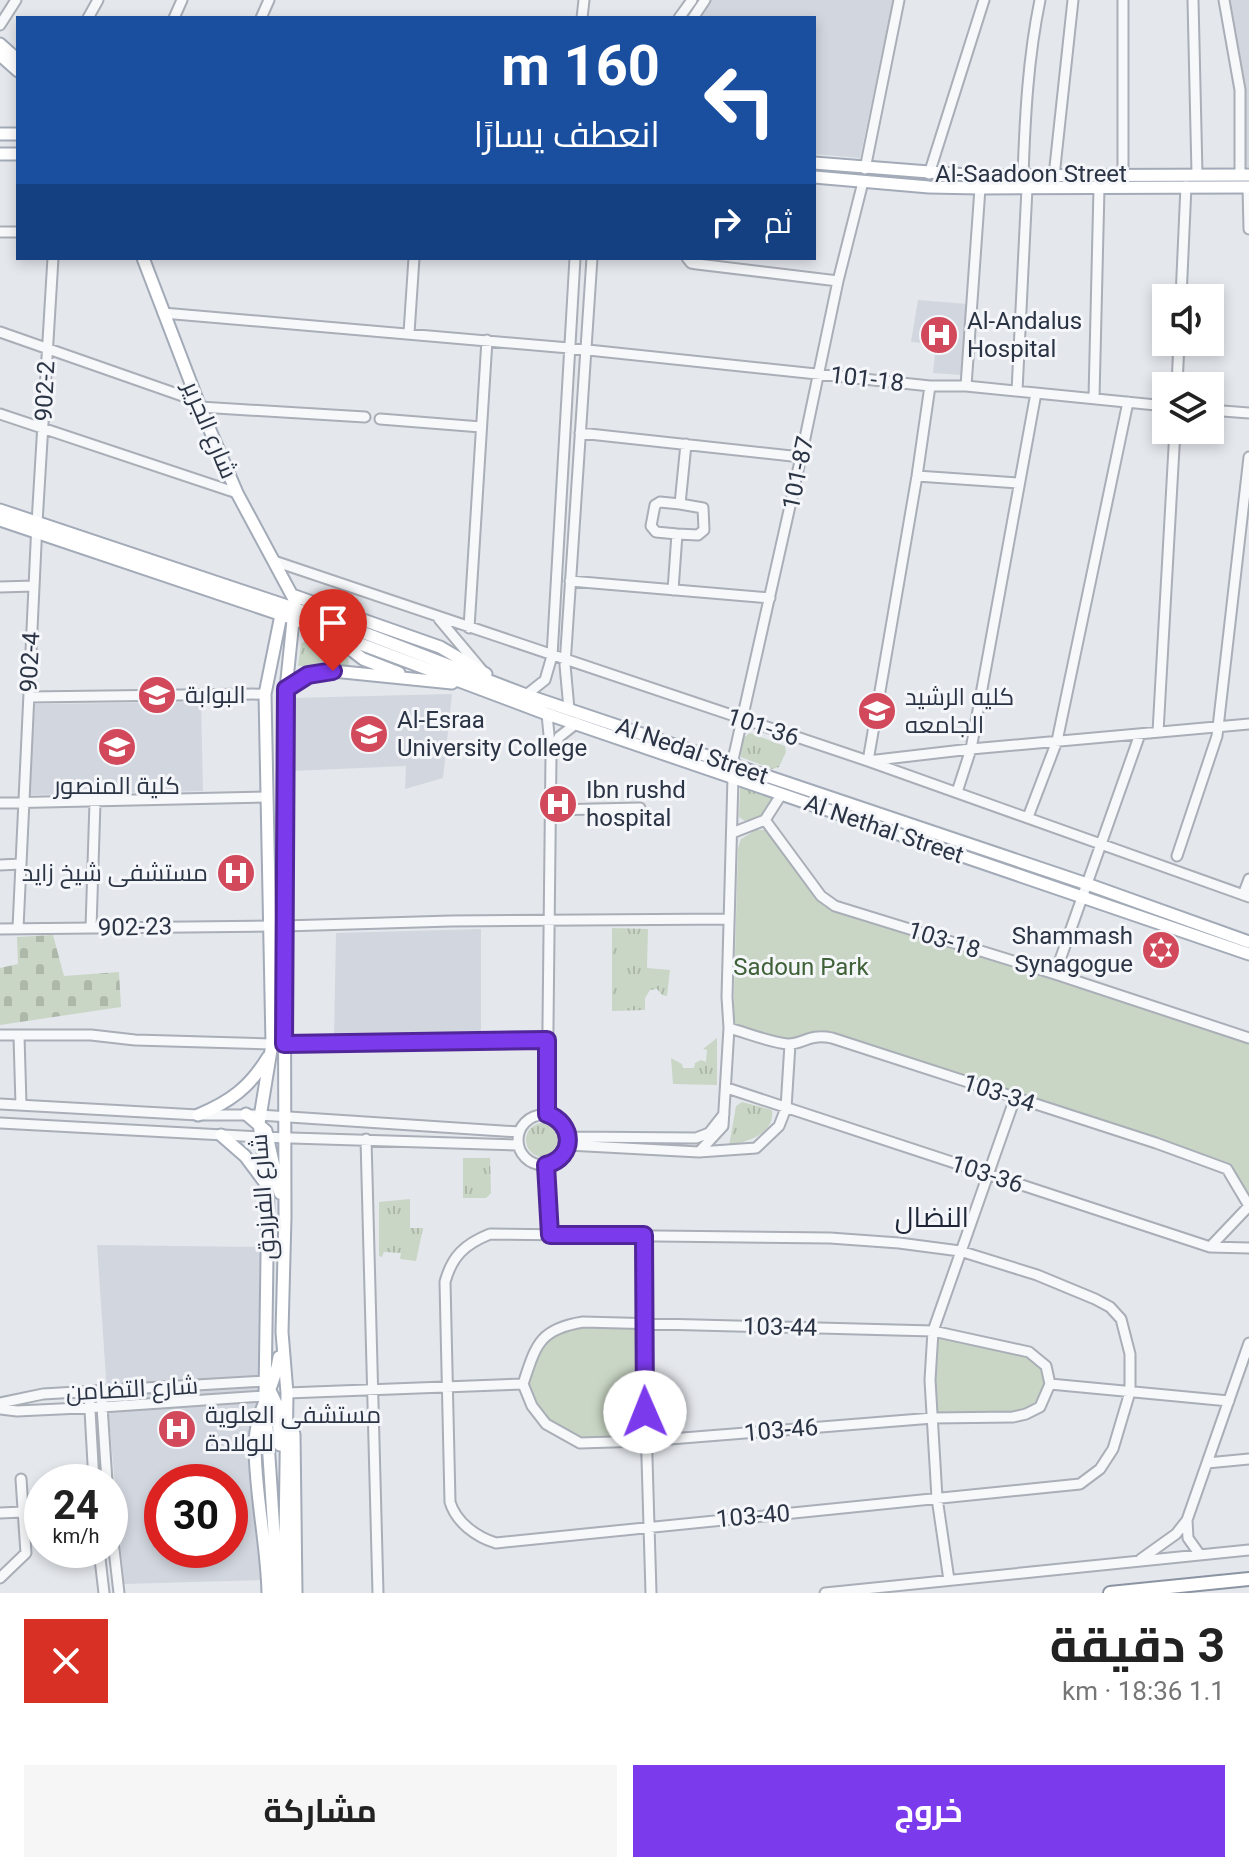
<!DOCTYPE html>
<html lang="ar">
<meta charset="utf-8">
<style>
body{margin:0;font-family:Roboto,Cairo,sans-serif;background:#f6f6f6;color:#222;direction:rtl;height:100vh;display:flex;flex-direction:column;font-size:30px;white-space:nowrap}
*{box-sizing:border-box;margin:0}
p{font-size:26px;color:#767676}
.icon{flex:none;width:44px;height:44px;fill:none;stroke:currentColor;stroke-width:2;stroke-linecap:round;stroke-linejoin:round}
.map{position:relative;height:1593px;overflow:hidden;direction:ltr}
.panel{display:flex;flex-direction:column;background:#fff;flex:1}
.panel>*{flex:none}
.banner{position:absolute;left:16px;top:16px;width:800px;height:244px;border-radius:0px;box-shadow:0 4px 12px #0003;direction:rtl;background:#1a4fa0;color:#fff;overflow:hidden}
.fabs{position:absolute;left:1152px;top:284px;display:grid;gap:16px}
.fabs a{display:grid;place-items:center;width:72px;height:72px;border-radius:0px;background:#fff;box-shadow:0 4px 12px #0003;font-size:40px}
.speed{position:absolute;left:24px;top:1464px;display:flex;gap:16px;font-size:40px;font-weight:700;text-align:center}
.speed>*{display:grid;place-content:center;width:104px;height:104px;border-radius:50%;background:#fff;box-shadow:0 4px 12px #0003;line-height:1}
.speed small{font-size:20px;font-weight:400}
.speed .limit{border:12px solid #d22;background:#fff;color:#111}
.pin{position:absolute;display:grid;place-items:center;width:68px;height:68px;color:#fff;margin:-82px -34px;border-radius:50% 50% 50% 0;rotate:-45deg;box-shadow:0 0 8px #0007}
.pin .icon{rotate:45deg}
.me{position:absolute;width:88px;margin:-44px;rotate:359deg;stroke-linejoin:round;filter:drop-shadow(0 0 6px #0008)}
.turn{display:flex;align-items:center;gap:28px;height:168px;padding:0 24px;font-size:36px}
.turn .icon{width:104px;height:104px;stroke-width:2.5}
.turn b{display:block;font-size:56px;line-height:68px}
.then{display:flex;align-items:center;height:76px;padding:0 24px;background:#0003;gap:16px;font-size:30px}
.round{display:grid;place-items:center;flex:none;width:84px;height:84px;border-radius:0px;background:#f6f6f6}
.head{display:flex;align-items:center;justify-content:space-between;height:136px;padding:0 24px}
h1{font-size:48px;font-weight:700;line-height:60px}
.action{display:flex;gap:16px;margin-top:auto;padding:16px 24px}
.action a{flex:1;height:92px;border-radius:0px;background:#7c3aed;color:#fff;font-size:32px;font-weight:700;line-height:92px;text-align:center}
.action a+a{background:#f6f6f6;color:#222}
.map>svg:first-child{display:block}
</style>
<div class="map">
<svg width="1249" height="1593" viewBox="0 0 1249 1593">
<defs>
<pattern id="grass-tufts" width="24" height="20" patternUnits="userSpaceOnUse" patternTransform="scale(2)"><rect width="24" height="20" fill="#c9d6c5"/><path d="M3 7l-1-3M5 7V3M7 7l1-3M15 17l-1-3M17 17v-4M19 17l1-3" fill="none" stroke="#adb8ab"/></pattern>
<pattern id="cemetery-stones" width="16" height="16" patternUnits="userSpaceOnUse" patternTransform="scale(2)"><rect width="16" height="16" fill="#c9d6c5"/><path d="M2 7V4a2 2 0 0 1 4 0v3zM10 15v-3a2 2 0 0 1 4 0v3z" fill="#adb8ab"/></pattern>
</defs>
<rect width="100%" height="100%" fill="#e4e7ec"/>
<path fill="#d2d6de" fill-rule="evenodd" d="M711,0H893L860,158L814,154V18H698Z
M1228,0H1249V167L1244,166Z
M918,300L967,304L962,375L933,373L936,344L911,342Z
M452,694L443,778L405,789L406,766L291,771V698Z
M201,702L203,791L29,795L35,704Z
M481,929V1038L334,1039L336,933Z
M97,1245L266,1247L259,1377L263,1580L124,1584L108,1407ZM162,1482H230V1550H162Z"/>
<path fill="url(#grass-tufts)" d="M316,639L348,658L349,667L298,666L301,643Z
M750,733L785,746L786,752L779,767L772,769L741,757L742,739Z
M743,786L776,797L761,816L745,821L739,817L740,789Z
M612,928L648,929L647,968L670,970L667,996L662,995L657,989L650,990L645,998V1010L612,1011Z
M717,1038V1085L673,1084L671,1058L682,1064L683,1068H694L695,1063L701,1060L706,1062L707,1050L703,1049Z
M742,1102L772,1110C775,1135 747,1141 729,1146L736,1106Z
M526 1140a17 17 0 1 1 34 0a17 17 0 1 1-34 0Z
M463,1158H490L491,1193L486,1198H463Z
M410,1199V1228H423L416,1261L400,1259L401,1253L384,1252L382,1257L379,1256V1202Z"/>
<path fill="url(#cemetery-stones)" d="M53,935L64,976L119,972L121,1007L0,1025V968L18,964L17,937Z"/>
<path fill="#c9d6c5" d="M756,830H765L825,907L1249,1043V1195L1227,1162L834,1033L820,1030L790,1039L733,1026L738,848L741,839Z
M583,1322L643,1324L642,1437L580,1443L546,1424L523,1384L540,1335Z
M933,1331L1029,1352L1046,1366L1050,1384L1040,1407L1026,1414L933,1418Z"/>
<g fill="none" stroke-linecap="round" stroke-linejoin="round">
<defs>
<path id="minor" d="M1123,0V174
M1193,0L1197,174
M1224,0L1240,90V174
M88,18L98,0
M174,18L182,0
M261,18L269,0
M582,18L584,0
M679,18L692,0
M693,18L705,0
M0,25L16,0
M865,169L899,0
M929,174L984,0
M1023,176C1025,117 1028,58 1040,0
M1054,176L1073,0
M1248,187L1249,229
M0,232H18
M687,258L691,263L697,264L838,281
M1181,298L1186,186
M163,313L569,348L930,386H966L1166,406
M0,332L197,401
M409,333L414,258
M930,386L917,476L868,761L971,749L1249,724
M966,386L980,188
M1177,386L1179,342
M1017,391L1027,188
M1094,398L1099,188
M200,407L365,417
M1210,410L1249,413
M0,414L237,493
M380,419L481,427
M580,433L801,457
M917,476L1019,483
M677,534L698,535L704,530L703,508L680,504
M274,561L868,761L1249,897
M570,581L770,598
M0,587L34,586
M673,590L677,534L656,532L651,526L655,505L660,502L680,504L686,444
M439,619L481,669
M469,628L487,340
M526,695L545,680L552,656L575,258
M29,697L265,694
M569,709L565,665L592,258
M1158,732L1175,430
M552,753L559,737L577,723
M732,764L801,457L838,281L863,182
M957,792L971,749L1036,393
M0,803L267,797
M551,810L640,808
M1028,817L1057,741L1128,402
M765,820L821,896L835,906L1055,974L1249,1038
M732,833L765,820L781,795
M1177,856L1217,736L1249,457
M0,865L21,864
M1243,895L1249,879
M284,926L451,921L729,919
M18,928L37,523L53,258
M91,928L95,802
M0,929L270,926
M1055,974L1140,734
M729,1028C747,1033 769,1042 787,1044C803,1045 808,1033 832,1038L1156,1143L1227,1169L1249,1206
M0,1035H91L135,1040L272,1044
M19,1036L21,1105
M284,1044L547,1040
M727,1088L1210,1247L1249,1248
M0,1104L198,1115H259L519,1132
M547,1114L551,756L547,714
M518 1140a25 25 0 1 1 50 0a25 25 0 1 1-50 0Z
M0,1123L259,1137L518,1145
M569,1137L696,1138L709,1133L724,1114
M366,1139L378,1593
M568,1145L699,1152L756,1148L779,1126L786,1108L790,1044
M699,1152L723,1126L729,1028L727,997L733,777
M546,1165L550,1235
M490,1234L830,1238L899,1243L960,1251L1037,1275L1095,1299L1110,1307L1121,1319L1130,1354V1392L1113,1449L1100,1469L1080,1484L496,1543C476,1537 456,1522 450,1502L445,1282C452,1256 465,1244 490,1234Z
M644,1235L643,1324L651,1593
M1210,1247L1249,1206
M523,1384C536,1345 539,1329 583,1322L933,1331L1029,1352L1046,1366L1050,1384
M523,1384L532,1406L546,1424L580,1443L645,1441L933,1418L1013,1417L1026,1414L1040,1407L1050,1384
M1050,1384L1229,1401
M101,1391L107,1482
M89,1392L94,1482
M287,1393L523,1384
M0,1403L43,1394L265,1381
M0,1409L17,1411L102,1407L265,1396
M1207,1463L1249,1459
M0,1513L23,1512
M110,1514L119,1593
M1187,1520L1188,1538L1200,1555
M99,1550L104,1593
M1141,1559L1176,1534L1187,1520L1249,1343
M0,1578L26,1553L21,1479
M949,1580L937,1498L930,1380L933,1331L1015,1098
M825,1593L1249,1550"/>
<path id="major" d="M0,44L18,60
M0,55L18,71
M0,134H18
M0,154H18
M814,163L980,176L1249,175
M814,177L929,187L980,188L1249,187
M143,258L200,407L237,493L295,601L286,689L284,796L285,1217L282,1332L287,1393L285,1540
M0,510L341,624L526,695L1087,884L1249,942
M0,520L294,619L547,714L1249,954
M292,595L440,647L486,674
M341,642L363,659L399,673
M286,689L308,675L333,671L452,683
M246,1114L266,1131L280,1193
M198,1115C230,1102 250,1087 268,1057
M221,1135L245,1156L266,1184
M267,1384L277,1405L280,1445
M294,1434L296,1593
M285,1534L288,1593
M268,1593C267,1544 255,1495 255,1445C255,1410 275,1389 279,1357
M278,1593L265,1396L268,1188L259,1123L272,1044L265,694L282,610"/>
<path id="highway" d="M1110,1593L1249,1579"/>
</defs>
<use href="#minor" stroke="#a9aeb7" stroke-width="13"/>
<use href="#major" stroke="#a3abb8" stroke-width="15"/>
<use href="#highway" stroke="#8b94a3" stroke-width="16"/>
<use href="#minor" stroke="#f7f8fa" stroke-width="9"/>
<use href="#major" stroke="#fff" stroke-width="11"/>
<use href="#highway" stroke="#fff" stroke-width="12"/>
</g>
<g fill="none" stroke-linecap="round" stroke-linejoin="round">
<defs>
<path id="route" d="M333,671L308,675L286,689L284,1044L547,1040V1114C574,1123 576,1157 546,1165L550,1235H644L645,1412"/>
</defs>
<use href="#route" stroke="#51269a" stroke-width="20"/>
<use href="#route" stroke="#7c3aed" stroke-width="14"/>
</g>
<defs>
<symbol id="hospital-disc" viewBox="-11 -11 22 22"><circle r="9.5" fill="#d1495b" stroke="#f4f6f9"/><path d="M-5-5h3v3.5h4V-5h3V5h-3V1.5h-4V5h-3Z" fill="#fff"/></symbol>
<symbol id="university-disc" viewBox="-11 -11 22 22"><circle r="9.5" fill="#d1495b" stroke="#f4f6f9"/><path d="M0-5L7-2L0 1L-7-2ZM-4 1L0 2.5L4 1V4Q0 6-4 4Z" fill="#fff"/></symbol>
<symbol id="synagogue-disc" viewBox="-11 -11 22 22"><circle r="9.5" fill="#d1495b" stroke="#f4f6f9"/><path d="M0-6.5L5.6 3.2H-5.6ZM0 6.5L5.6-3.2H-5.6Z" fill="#fff"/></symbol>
</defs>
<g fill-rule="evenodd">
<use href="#hospital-disc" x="917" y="313" width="44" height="44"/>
<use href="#university-disc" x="135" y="673" width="44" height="44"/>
<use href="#university-disc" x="855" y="689" width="44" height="44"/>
<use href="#university-disc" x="347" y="712" width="44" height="44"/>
<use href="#university-disc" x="95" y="725" width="44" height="44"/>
<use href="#hospital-disc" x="536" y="782" width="44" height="44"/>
<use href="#hospital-disc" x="214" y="851" width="44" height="44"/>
<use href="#synagogue-disc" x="1139" y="928" width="44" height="44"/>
<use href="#hospital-disc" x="155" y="1407" width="44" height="44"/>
</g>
<g text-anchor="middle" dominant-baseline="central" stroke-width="6" stroke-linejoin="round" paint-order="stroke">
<g font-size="24" fill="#2b3445" stroke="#f4f6f9">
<text x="1031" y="174">Al-Saadoon Street</text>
<text transform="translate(867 379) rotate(7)">101-18</text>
<text transform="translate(45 391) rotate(-87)">902-2</text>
<text transform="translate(210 430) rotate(67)">شارع الجرير</text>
<text transform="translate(798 473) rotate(-78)">101-87</text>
<text transform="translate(30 662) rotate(-87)">902-4</text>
<text transform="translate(763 727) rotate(18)">101-36</text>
<text transform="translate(692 751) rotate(19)">Al Nedal Street</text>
<text transform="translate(884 829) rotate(19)">Al Nethal Street</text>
<text transform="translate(135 927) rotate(-1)">902-23</text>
<text transform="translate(944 940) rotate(17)">103-18</text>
<text transform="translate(999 1093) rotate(18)">103-34</text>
<text transform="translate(987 1174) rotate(18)">103-36</text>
<text transform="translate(263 1197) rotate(-94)">شارع الفرزدق</text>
<text transform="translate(780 1327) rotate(1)">103-44</text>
<text transform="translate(132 1389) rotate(-3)">شارع التضامن</text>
<text transform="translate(781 1430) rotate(-5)">103-46</text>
<text transform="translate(753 1516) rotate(-5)">103-40</text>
</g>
<g font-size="24" fill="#2b3445" stroke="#f4f6f9" text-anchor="start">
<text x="967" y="321">Al-Andalus<tspan x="967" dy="28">Hospital</tspan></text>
<text x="185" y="695">البوابة</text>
<text x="905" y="697">كليه الرشيد<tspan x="905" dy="28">الجامعه</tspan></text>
<text x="397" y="720">Al-Esraa<tspan x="397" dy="28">University College</tspan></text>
<text x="117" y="786" text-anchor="middle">كلية المنصور</text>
<text x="586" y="790">Ibn rushd<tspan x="586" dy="28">hospital</tspan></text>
<text x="208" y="873" text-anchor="end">مستشفى شيخ زايد</text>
<text x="1133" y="936" text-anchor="end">Shammash<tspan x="1133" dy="28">Synagogue</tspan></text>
<text x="205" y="1415">مستشفى العلوية<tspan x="205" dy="28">للولادة</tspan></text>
</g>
<g font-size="24" fill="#3f6138" stroke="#f4f6f9">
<text x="801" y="967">Sadoun Park</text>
</g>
<g font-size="28" fill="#1d2536" stroke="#f4f6f9">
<text x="932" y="1217">النضال</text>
</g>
</g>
</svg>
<div class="fabs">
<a><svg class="icon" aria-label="sound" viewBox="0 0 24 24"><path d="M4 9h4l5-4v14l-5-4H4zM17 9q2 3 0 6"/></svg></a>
<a><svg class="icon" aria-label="layers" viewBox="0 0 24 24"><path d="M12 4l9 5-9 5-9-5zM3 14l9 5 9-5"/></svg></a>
</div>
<div class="speed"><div>24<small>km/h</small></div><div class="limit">30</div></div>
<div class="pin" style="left:333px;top:671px;background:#d93025"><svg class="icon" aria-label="arrive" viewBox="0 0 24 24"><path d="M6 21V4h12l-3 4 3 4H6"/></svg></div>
<svg class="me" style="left:645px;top:1412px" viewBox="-20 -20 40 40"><circle r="19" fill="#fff"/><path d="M0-13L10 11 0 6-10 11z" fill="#7c3aed"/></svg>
<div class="banner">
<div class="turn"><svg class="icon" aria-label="left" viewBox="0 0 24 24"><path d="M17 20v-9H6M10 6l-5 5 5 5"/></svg><div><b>160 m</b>انعطف يسارًا</div></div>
<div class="then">ثم<svg class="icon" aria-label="right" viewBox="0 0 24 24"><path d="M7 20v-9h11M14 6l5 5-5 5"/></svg></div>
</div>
</div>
<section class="panel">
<div class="head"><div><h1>3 دقيقة</h1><p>1.1 km · 18:36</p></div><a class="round" style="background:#d93025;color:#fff"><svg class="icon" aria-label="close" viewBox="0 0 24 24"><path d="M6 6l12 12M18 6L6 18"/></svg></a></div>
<div class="action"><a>خروج</a><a>مشاركة</a></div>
</section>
